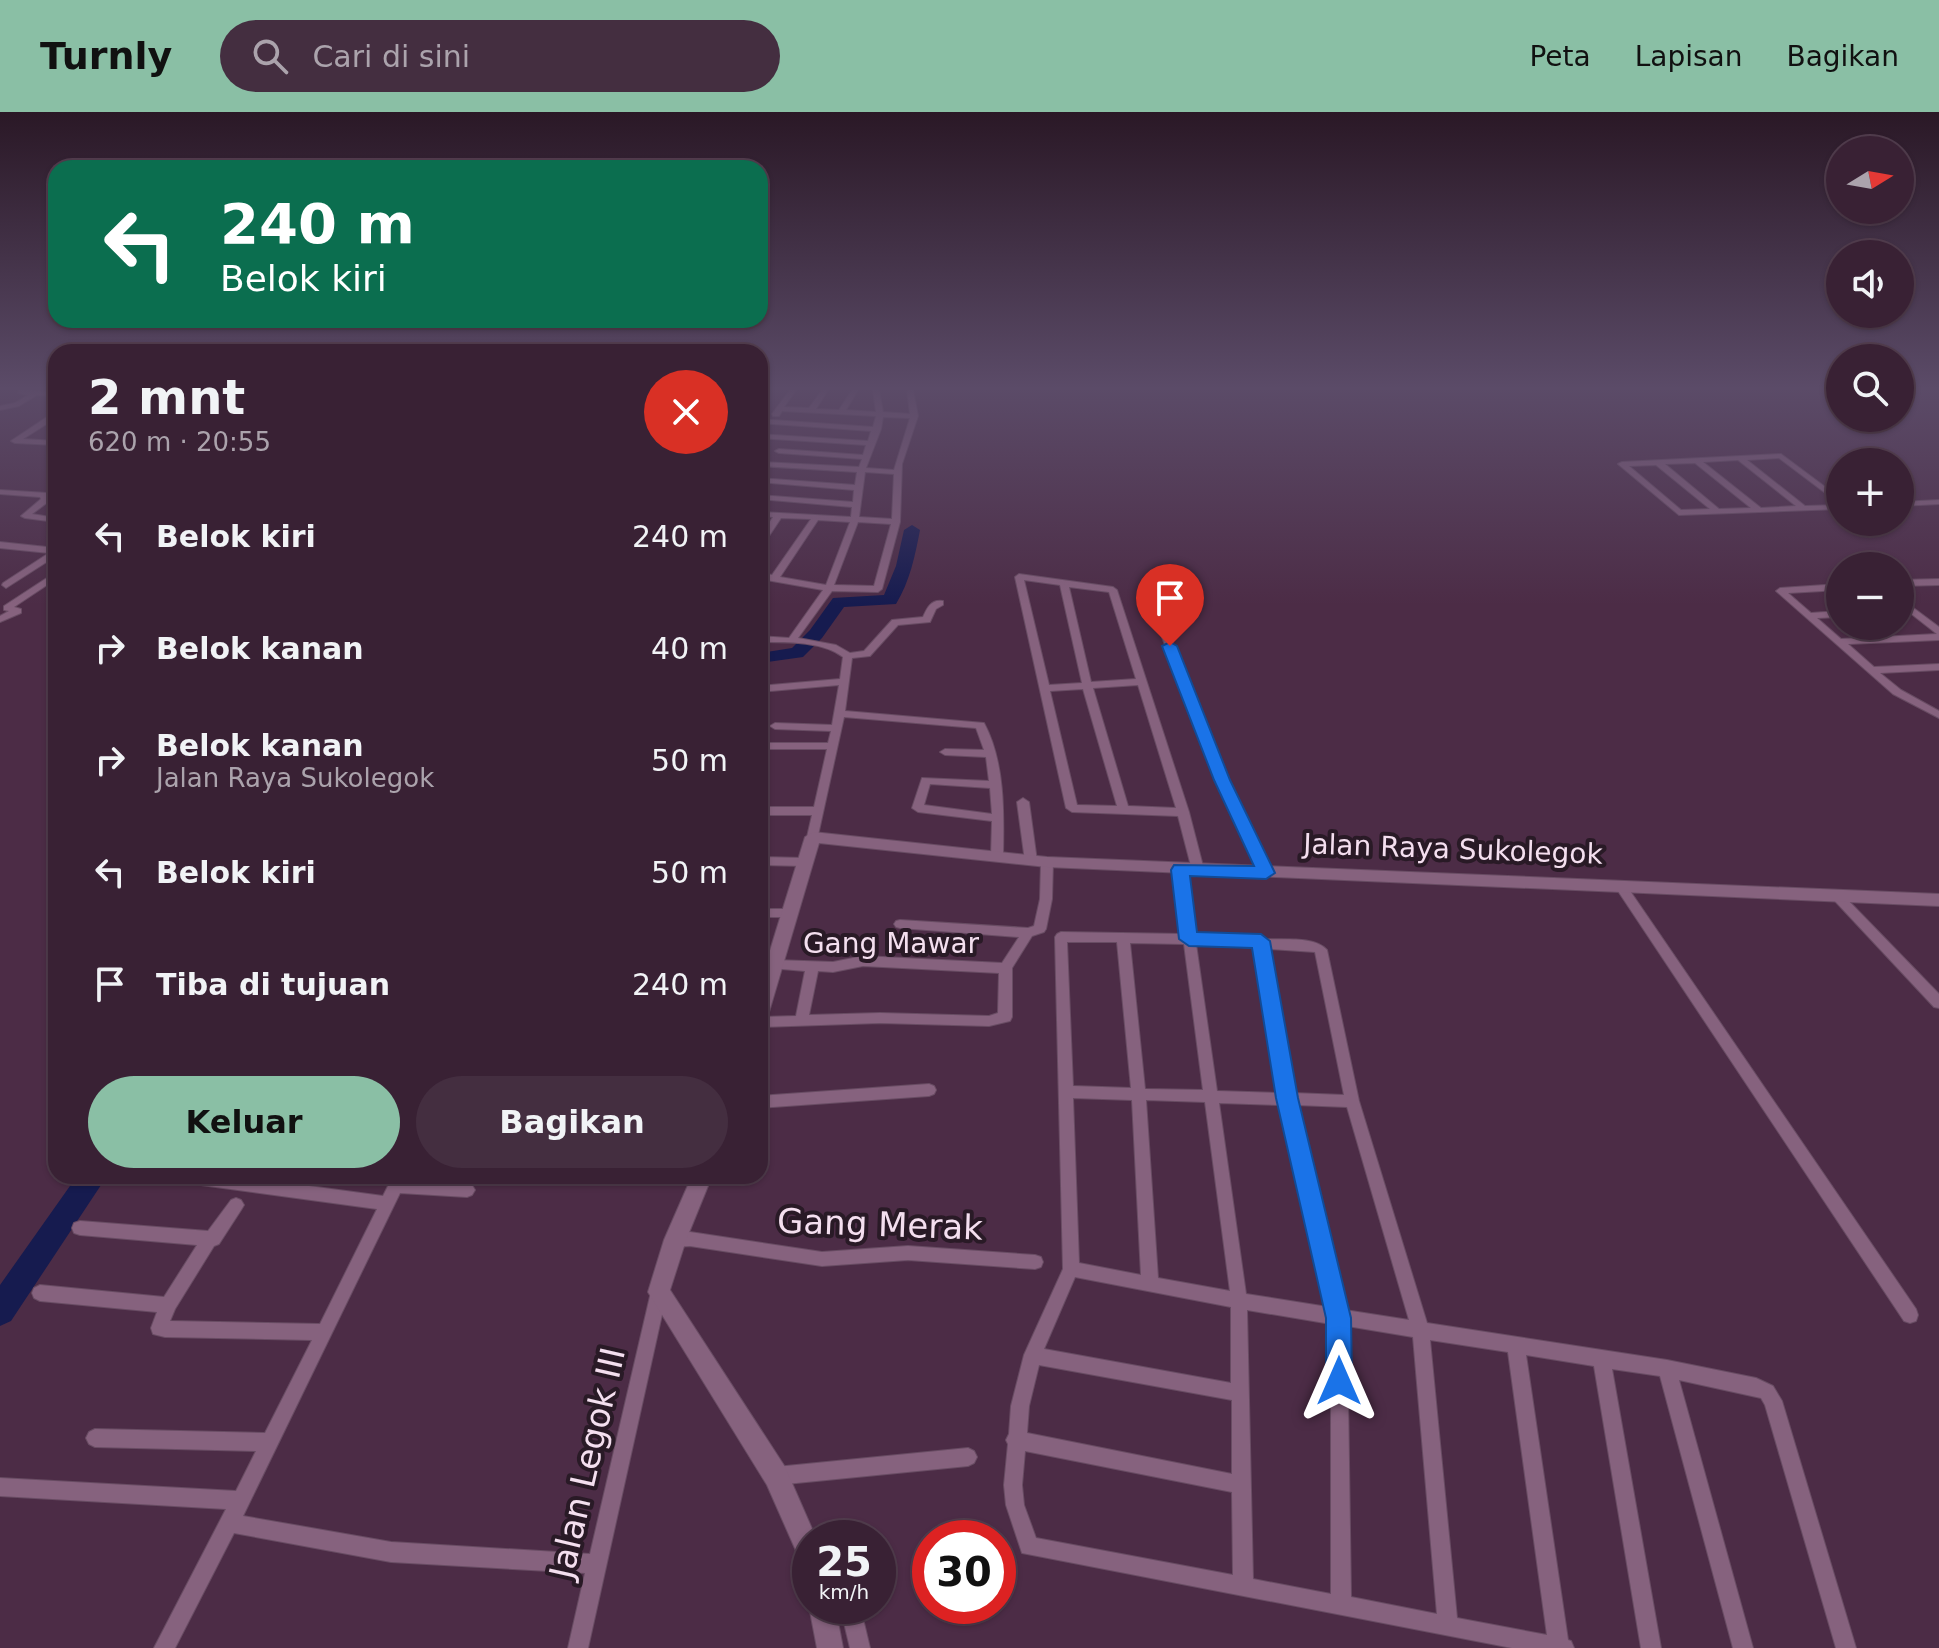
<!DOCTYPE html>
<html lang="id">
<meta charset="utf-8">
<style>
body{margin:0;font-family:"DejaVu Sans",sans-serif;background:#442e40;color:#f1f3f6;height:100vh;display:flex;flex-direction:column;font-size:30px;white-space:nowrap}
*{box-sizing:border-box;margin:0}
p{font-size:26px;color:#aba3ac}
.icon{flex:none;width:44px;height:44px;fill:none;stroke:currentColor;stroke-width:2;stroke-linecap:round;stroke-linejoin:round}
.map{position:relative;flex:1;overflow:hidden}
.panel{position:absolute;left:48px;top:232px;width:720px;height:840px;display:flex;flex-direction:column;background:#392134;border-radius:24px;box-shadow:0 2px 6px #0004,0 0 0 2px #533e4f}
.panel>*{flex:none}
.hud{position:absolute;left:48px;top:48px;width:720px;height:168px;border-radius:24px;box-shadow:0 2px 6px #0004,0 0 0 2px #533e4f;background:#0b6e4f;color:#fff;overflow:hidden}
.needle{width:52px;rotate:79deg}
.controls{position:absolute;left:1826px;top:24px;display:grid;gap:16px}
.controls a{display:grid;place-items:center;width:88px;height:88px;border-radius:50%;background:#392134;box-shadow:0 2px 6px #0004,0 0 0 2px #533e4f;font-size:40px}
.speed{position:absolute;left:792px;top:1408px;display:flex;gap:16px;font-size:40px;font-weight:700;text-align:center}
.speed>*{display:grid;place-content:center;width:104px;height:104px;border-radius:50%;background:#392134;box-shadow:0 2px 6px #0004,0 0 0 2px #533e4f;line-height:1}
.speed small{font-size:20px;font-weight:400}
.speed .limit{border:12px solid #d22;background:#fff;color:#111}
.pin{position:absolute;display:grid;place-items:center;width:68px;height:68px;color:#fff;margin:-82px -34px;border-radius:50% 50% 50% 0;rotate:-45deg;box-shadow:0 0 8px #0007}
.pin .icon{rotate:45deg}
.me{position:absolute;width:88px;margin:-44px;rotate:0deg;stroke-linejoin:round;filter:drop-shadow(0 0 6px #0008)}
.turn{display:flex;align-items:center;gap:28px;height:168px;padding:0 40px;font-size:36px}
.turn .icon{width:104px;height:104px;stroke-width:2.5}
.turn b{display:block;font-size:56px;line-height:68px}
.round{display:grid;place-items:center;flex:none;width:84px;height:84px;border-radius:42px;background:#442e40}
.headline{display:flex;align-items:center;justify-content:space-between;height:136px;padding:0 40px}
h1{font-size:48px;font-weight:800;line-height:60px}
.cta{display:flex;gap:16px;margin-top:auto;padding:16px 40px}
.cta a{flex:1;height:92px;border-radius:48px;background:#8abfa5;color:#111;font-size:32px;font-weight:800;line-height:92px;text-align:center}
.cta a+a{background:#442e40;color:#f1f3f6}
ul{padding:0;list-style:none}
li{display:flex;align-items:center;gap:24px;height:112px;padding:0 40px}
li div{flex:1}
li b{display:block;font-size:30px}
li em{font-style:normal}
header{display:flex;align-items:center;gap:48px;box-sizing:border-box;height:112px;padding:0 40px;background:#8abfa5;color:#111}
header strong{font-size:38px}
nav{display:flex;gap:44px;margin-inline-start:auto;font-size:28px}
.search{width:560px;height:72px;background:#442e40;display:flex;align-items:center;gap:20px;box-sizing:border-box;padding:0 28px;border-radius:44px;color:#aba3ac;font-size:30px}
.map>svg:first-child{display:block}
</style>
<header>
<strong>Turnly</strong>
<div class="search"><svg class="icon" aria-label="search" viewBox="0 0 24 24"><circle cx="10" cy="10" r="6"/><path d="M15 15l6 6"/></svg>Cari di sini</div>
<nav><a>Peta</a><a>Lapisan</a><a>Bagikan</a></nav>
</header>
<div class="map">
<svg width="1939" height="1536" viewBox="0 0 1939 1536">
<rect width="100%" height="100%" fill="#4c2c46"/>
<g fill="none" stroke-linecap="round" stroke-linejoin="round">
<path fill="#161b4f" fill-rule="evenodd" d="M912,413L920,418C915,444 910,469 896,492L844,495L822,526L803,545L760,551V541L792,536L810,518L833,486L884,483L896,454L904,418Z
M77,1064H107L11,1209L0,1214V1173Z"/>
<defs>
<path id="minor" d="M19,278L56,280V284L37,283L19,294L0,298V294L15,291L28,283L18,281Z
M760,278H765L760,283Z
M790,278H796L784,295L809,296L822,278H828L816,297L839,298L852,278H858L846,298L876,300L873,278H879L883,300L910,302L907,278H913L918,304L902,352L900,410L882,477L878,480L832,479L798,526L836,533L850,541L864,539L892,508L923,505C927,496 931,487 943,489V493L936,497L930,510L898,513L870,544L852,546L845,599L984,611C1005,650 1004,701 1003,745L1001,748L997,749L991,745L992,709L918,700L912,696L922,666L989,669L986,645L945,643L940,640L945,637L984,638L976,616L844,605L817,728L813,729L807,725L812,703H760V695H814L827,637H760V631H828L831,619L775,617L770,614L775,611L832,613L839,573L760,580V574L840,567L843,545C822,529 786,530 760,530V524L789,526L823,478L760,467V461L772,463L811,407L781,406L763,433L760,434V425L773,405L760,404V400L851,405L852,395L760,387V383L853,390L854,378L760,370V366L855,373L857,360L760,354V350L859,355L862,347L779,341L775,339L779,337L863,343L866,333L760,326V322L868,329L871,319L760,311V307L873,315L876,304L782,299L779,304H773L772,302ZM883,305L910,306L894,358L866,356L881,317ZM865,360L894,362L892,407L859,405ZM818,408L850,410L826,473L780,465ZM858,410L891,412L874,474L834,473ZM930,672L990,676L992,702L924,693Z
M53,301H56V306L23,327L56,329V333L15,331L11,329Z
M1781,342L1840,386V392L1779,346L1747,348L1805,394L1840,393V397L1679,403L1618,352L1622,350ZM1738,348L1796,394L1761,396L1703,350ZM1695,351L1751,396L1719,397L1665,352ZM1656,353L1710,397L1681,398L1629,354Z
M0,378L47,381L48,390L32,402L56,406V410L25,406L21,404L41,387L40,385L0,382Z
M1939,388V392L1900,394V390Z
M0,430L56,436V444L6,476L2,473L3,471L49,441L0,436Z
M56,460V467L14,495L21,497V501L0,510V504L9,499L4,498V494Z
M1019,462L1113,475L1117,478L1189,700L1204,758L1202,761L1198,762L1192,758L1178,704L1072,700L1066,696L1015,465ZM1024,468L1060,473L1082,571L1049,573ZM1069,475L1109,480L1136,567L1091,570ZM1138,573L1176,696L1128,694L1093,576ZM1083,577L1117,694L1077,693L1050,579Z
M1939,467V473L1900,474V468Z
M1840,472V478L1788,481L1811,501L1840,499V505L1817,506L1841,527L1937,522L1900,493V486L1939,515V528L1848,532L1874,555L1939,552V558L1880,561L1901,578L1939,599V606L1893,582L1776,479L1780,476Z
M1149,478L1153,481L1227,668L1272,761L1270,764L1266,765L1260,761L1217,668L1145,481Z
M1023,686L1029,690L1037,749L1031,753L1025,749L1017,690Z
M760,745L804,746L810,750L804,754L760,753Z
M1047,746L1053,750L1052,787L1046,817L1044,820L1032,824L1012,856V905L1010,909L989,914L880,911L760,915V905L796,904L805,859L770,856L769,853L770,850L775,848L833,850L863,844L1002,851L1019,825L900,816L896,815L894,812L896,809L900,808L1028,816L1034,814L1040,787L1041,750ZM863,854L999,861L998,901L989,904L880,901L809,903L818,859L833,860Z
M1180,754L1186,758L1195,823L1256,827L1261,824L1266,827C1285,828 1315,824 1327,838L1359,989L1427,1211L1667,1248L1756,1266L1773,1274L1782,1289L1856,1536H1836L1765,1293L1761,1286L1679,1268L1753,1536H1733L1660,1264L1612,1257L1661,1536H1641L1594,1254L1526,1243L1568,1528L1571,1529L1574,1536H1512L1022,1441L1006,1393L1004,1373L1008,1332L1006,1328L1009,1322L1011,1294L1024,1243L1063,1157L1055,825L1057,822L1061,820L1183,822L1174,758ZM1067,830H1117L1131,976L1073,974ZM1130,831L1184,832L1203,978L1145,977ZM1196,832L1256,836L1279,981L1217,979ZM1269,837L1315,840L1344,983L1293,981ZM1073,986L1132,988L1141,1163L1079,1151ZM1146,988L1205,990L1230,1179L1158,1166ZM1219,991L1281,993L1328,1195L1246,1182ZM1296,993L1347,995L1409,1208L1345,1198ZM1075,1165L1231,1195V1271L1044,1237ZM1247,1198L1331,1212V1482L1253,1467ZM1347,1214L1413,1225L1437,1502L1351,1485ZM1430,1228L1508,1240L1547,1523L1457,1506ZM1039,1253L1232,1288V1362L1027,1321L1029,1294ZM1025,1339L1232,1380L1233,1463L1036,1426L1024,1393L1022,1373Z
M1622,772L1626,773L1916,1197L1918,1203L1916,1209L1910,1211L1904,1209L1618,779L1616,776L1618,773Z
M1838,781L1842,782L1939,882V896L1934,895L1834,788L1832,785L1834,782Z
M760,797H790L796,801L790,805H760Z
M929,972L934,974L936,978L934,982L929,984L760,996V984Z
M194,1064H235L383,1084L393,1064H409L407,1068L467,1071L472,1073L475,1078L472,1083L467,1085L400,1081L243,1404L391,1430L590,1442L651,1180L653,1175L659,1172L665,1175L667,1180L588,1536H568L585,1461L391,1450L234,1421L175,1536H154L226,1397L0,1384V1366L236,1379L256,1339L95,1335L89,1332L86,1326L89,1320L95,1317L265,1321L312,1228L165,1225L153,1222L151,1216L157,1200L40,1189L34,1186L32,1181L34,1176L40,1173L164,1185L197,1133L80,1123L74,1121L72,1116L74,1111L80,1109L208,1119L231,1088L236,1086L241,1088L244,1093L241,1098L219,1132L214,1134L175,1197L170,1209L320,1212L377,1097L201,1073L196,1071Z
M690,1120L822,1140L908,1134L1035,1143L1041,1145L1043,1150L1041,1155L1035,1157L908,1148L822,1154L690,1134L675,1135L669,1133L667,1128L669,1123Z
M968,1336L974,1339L977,1345L974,1351L968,1354L776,1373L770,1370L767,1364L770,1358L776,1355Z
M840,1494H860L870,1536H850Z"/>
<path id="tertiary" d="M813,720L1047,745L1939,782V794L1047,755L819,731L769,900L766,905L760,907V871L805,725Z
M692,1064H712L686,1128L670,1178L785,1355L816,1426H810V1454L801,1450L767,1373L648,1180L664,1128Z
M810,1491V1494H835L843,1536H817L809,1494Z"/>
</defs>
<use href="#minor" stroke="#684c63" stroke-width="2"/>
<use href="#tertiary" stroke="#684c63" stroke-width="2"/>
<use href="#minor" fill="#86627e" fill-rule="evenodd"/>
<use href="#tertiary" fill="#86627e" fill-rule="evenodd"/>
</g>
<linearGradient id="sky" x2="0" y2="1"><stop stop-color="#2a1826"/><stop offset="0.56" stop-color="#5b4b68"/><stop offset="1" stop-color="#5b4b68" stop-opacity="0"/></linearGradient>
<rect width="1939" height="493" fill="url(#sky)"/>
<path fill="#1a73e8" stroke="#114b97" stroke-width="2" d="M1170,530L1177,534L1230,668L1275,761L1266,767L1190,764L1197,820L1261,822L1270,829L1298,986L1351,1206L1352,1269L1348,1278L1339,1282L1330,1278L1326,1269V1206L1276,986L1252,836L1189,834L1179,827L1171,758L1174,753L1254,754L1214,668L1162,534Z"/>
<g text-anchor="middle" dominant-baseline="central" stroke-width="8" stroke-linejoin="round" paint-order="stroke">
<g font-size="28" fill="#f4dfef" stroke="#291a26">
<text transform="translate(1453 737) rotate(2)">Jalan Raya Sukolegok</text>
<text x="891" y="831">Gang Mawar</text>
</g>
<g font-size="34" fill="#f4dfef" stroke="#291a26">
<text transform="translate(880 1112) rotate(2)">Gang Merak</text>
<text transform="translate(587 1351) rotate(-77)">Jalan Legok III</text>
</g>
</g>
</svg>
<div class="controls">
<a><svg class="needle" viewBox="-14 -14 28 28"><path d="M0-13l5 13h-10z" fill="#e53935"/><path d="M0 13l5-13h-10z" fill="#aba3ac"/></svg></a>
<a><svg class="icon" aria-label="sound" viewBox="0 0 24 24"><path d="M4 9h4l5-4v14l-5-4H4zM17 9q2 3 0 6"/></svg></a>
<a><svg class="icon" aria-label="search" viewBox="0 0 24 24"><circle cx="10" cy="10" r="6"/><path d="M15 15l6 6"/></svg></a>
<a>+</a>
<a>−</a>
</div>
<div class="speed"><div>25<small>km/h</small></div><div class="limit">30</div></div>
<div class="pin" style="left:1170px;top:534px;background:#d93025"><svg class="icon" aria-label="arrive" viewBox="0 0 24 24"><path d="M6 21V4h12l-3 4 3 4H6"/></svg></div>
<svg class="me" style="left:1339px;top:1269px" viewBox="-20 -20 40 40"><path d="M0-17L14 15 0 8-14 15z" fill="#1a73e8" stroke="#fff" stroke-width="4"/></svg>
<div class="hud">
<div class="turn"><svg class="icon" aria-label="left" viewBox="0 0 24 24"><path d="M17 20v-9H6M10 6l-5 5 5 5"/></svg><div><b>240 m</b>Belok kiri</div></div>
</div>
<section class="panel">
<div class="headline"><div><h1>2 mnt</h1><p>620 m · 20:55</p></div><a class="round" style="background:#d93025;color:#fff"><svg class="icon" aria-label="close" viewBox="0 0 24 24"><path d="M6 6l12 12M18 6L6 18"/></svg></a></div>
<ul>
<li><svg class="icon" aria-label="left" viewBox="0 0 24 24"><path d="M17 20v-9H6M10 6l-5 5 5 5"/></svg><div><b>Belok kiri</b></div><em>240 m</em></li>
<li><svg class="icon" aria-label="right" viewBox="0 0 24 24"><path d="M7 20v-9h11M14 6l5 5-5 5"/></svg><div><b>Belok kanan</b></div><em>40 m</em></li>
<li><svg class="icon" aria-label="right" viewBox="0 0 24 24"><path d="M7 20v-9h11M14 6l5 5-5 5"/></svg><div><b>Belok kanan</b><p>Jalan Raya Sukolegok</p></div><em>50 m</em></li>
<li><svg class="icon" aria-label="left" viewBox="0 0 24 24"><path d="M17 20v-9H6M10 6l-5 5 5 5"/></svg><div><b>Belok kiri</b></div><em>50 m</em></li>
<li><svg class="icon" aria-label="arrive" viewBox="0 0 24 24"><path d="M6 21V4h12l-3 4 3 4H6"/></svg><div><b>Tiba di tujuan</b></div><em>240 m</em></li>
</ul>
<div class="cta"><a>Keluar</a><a>Bagikan</a></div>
</section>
</div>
